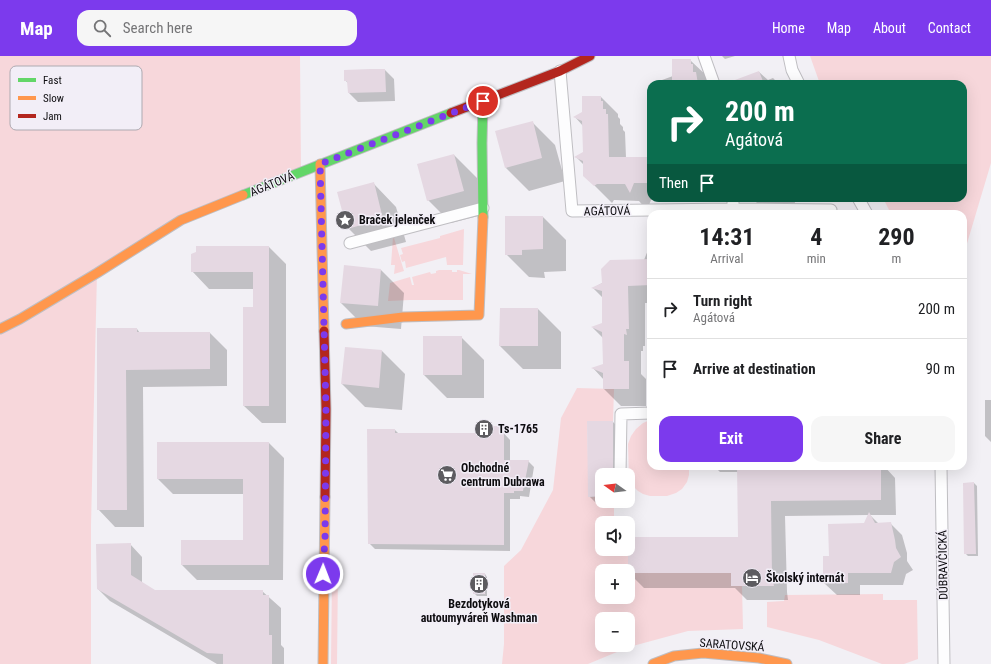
<!DOCTYPE html>
<meta charset="utf-8">
<style>
body{margin:0;font-family:"Roboto Condensed",sans-serif;background:#f6f6f6;color:#202124;height:100vh;display:flex;flex-direction:column;font-size:15px;white-space:nowrap}
*{box-sizing:border-box;margin:0}
p{font-size:13px;color:#757577}
.icon{flex:none;width:22px;height:22px;fill:none;stroke:currentColor;stroke-width:2;stroke-linecap:round;stroke-linejoin:round}
.map{position:relative;flex:1;overflow:hidden}
.panel{position:absolute;left:647px;top:154px;width:320px;height:260px;display:flex;flex-direction:column;background:#fff;border-radius:12px;box-shadow:0 4px 16px #0002}
.panel>*{flex:none}
.top-card{position:absolute;left:647px;top:24px;width:320px;height:122px;border-radius:12px;box-shadow:0 4px 16px #0002;background:#0b6e4f;color:#fff;overflow:hidden}
.needle{width:26px;rotate:284deg}
.controls{position:absolute;left:595px;top:412px;display:grid;gap:8px}
.controls a{display:grid;place-items:center;width:40px;height:40px;border-radius:8px;background:#fff;box-shadow:0 4px 16px #0002;font-size:20px}
.pin{position:absolute;display:grid;place-items:center;width:34px;height:34px;color:#fff;margin:-17px;border:2px solid #fff;border-radius:50%;box-shadow:0 1px 4px #0007}
.me{position:absolute;width:44px;margin:-22px;rotate:1deg;stroke-linejoin:round;filter:drop-shadow(0 0 3px #0008)}
.turn{display:flex;align-items:center;gap:14px;height:84px;padding:0 12px;font-size:18px}
.turn .icon{width:52px;height:52px;stroke-width:2.5}
.turn b{display:block;font-size:28px;line-height:34px}
.then{display:flex;align-items:center;height:38px;padding:0 12px;background:#0003;gap:8px;font-size:15px}
.eta{display:flex;justify-content:space-evenly;align-items:center;height:68px;text-align:center}
.eta b{font-size:24px;font-weight:700;line-height:28px}
.primary-button{display:flex;gap:8px;margin-top:auto;padding:8px 12px}
.primary-button a{flex:1;height:46px;border-radius:12px;background:#7c3aed;color:#fff;font-size:16px;font-weight:700;line-height:46px;text-align:center}
.primary-button a+a{background:#f6f6f6;color:#202124}
ul{padding:0;list-style:none}
li{display:flex;align-items:center;gap:12px;height:60px;padding:0 12px;border-top:1px solid #e0e0e0}
li div{flex:1}
li b{display:block;font-size:15px}
li em{font-style:normal}
header{display:flex;align-items:center;gap:24px;box-sizing:border-box;height:56px;padding:0 20px;background:#7c3aed;color:#fff}
header strong{font-size:19px}
nav{display:flex;gap:22px;margin-inline-start:auto;font-size:14px}
.search{width:280px;height:36px;background:#f6f6f6;display:flex;align-items:center;gap:10px;box-sizing:border-box;padding:0 14px;border-radius:12px;color:#757577;font-size:15px}
.map>svg:first-child{display:block}
</style>
<header>
<strong>Map</strong>
<div class="search"><svg class="icon" aria-label="search" viewBox="0 0 24 24"><circle cx="10" cy="10" r="6"/><path d="M15 15l6 6"/></svg>Search here</div>
<nav><a>Home</a><a>Map</a><a>About</a><a>Contact</a></nav>
</header>
<div class="map">
<svg width="991" height="608" viewBox="0 0 991 608">
<rect width="100%" height="100%" fill="#f2f0f5"/>
<path fill="#f7d7db" fill-rule="evenodd" d="M0,0H300L301,114L181,164L97,217L91,469V608H0Z
M810,0H991V107L963,201V158H891L883,142H963V28H820Z
M464,173L463,209H447L446,201L406,212L405,205L402,206L400,199L403,198L401,192L440,182V180Z
M393,181L394,182L404,215L394,218L395,209H391Z
M439,214H452V216H457V214H459L472,218H463V244H410L388,245L390,227L410,221L412,229H414L412,221L430,216L431,218L436,217V215Z
M577,332L614,333L613,365H587L589,441L602,440V445H614V467H602V493H628V515H602V541H628V517H731L742,530L743,573L688,575L629,591L588,608H502L504,588V510L521,494L553,434L561,362ZM602,563H628V589H602Z
M650,364H651V410H689V419L687,426L682,433L676,437L667,440H650L643,438L638,435L633,430L629,422L628,388L631,380L636,373L643,367Z
M338,515L337,608H331L332,520Z
M883,538V544H917L918,603L904,608H882L819,584L767,571V546L784,545L785,539Z"/>
<path fill="#0003" d="M722,0H735L725,3Z
M690,4L708,21L710,28H667L662,24L673,20Z
M385,14L394,23L395,45L358,46L349,37L348,27L345,24Z
M759,16L768,24L773,22L779,28H727Z
M601,41L618,58V61L620,63V68L623,71V74L625,76L626,102H651V142H713L712,144H651L647,154L639,145L614,144L612,147L584,119V109L576,101L584,97L583,70L575,61L583,57Z
M532,66L555,89L565,125L529,135L506,112Z
M454,99L477,122L486,158L451,167L428,144Z
M374,128L396,151L406,186L371,195L348,172Z
M752,142H794L795,147H757Z
M506,161H543L566,184V215L544,216L545,222L529,221L506,198Z
M269,191L286,208V367H262L244,350L254,252V233H209L192,215L197,196Z
M648,194L651,197V247H645V290H643V295H641V318L646,323V350H621L604,333V324L593,312L604,309L603,282L593,272L603,268V242L593,232L644,204Z
M345,210L381,214L404,237L401,273L364,270L341,247Z
M538,253L561,276V313H523L500,290Z
M98,273H137L140,277H210L227,294V330L143,331L144,471H115L98,453Z
M461,281L484,304V342H447L424,319Z
M346,292L382,295L405,318L402,354L365,351L342,328Z
M985,344H991V386L985,380Z
M613,366L622,375V419H602V445H623V449L599,450L589,440Z
M498,371L510,384V405H528L534,411L529,441L520,440V443H510V495L375,493L369,487L395,374L399,378H481Z
M158,387H269L284,402L283,524H197L182,509L244,485V438H173L158,423Z
M714,410H884L895,422L896,459H870L879,468L890,467L902,479L907,497V505L913,514L906,518L903,529H860V539H837L824,527L830,501L865,468L869,459L785,460L787,536L788,544H747L735,532H644L629,517L739,482L738,416H720Z
M974,427L977,430L978,500H968L965,497Z
M130,488L142,501V527L155,535H262L281,552V589L284,592V608H217L110,545L98,533Z
M485,518L487,521V540H477L474,537Z"/>
<path fill="#e5d8e2" d="M672,3H691V8H693V16H696L698,28H672Z
M370,13H385L386,36L348,37L347,25H344V14Z
M759,15L764,28H727V27Z
M582,40H601V45H603V53H606V58H608L609,101H651V127H634L630,137L625,128H597L594,130L583,120V105L574,101L583,96L582,65L573,61L582,56Z
M533,65L542,102L505,112L495,75Z
M454,98L464,135L427,145L417,108Z
M374,126L383,163L347,173L337,136Z
M505,160H543V193L522,194V199H505Z
M196,190H269V350H243V251H253V216H191V198L196,196Z
M651,203V229L628,230L629,273H626L627,279L624,278V305H629V333H603V317L591,312L603,308L602,276L591,271L602,267V235L591,232L602,227L601,213L610,204Z
M344,209L381,213L378,250L340,247Z
M500,252H538V290H499Z
M97,272H137V276H210V313L126,314L127,454H97Z
M423,280H462V319H423Z
M345,291L382,294L379,332L341,328Z
M587,365H613V419H602V440L588,441Z
M480,370H499V377H504V404H529L523,435H514V437H504V489L368,488L367,373H395V377H480Z
M157,386H269V509H181V484H243V423H157Z
M737,410H881V444L771,445L772,520L774,530H731V517H628V481H738Z
M974,426L976,498H964L963,427Z
M869,456L875,467L891,466L895,484L896,492L901,501L894,506L891,517H848V527H823V500H829L828,468L864,467Z
M131,487V519L155,534H263V539H269V579H272V608H223V598L207,597L97,533L96,488Z
M473,517H485V538H473Z"/>
<g fill="none" stroke-linecap="round" stroke-linejoin="round">
<defs>
<path id="street" d="M704,0L714,28
M789,0L792,14L799,28
M560,15L572,155L733,153V142
M858,142L867,158
M733,153L831,154
M350,187L483,152
M941,410L944,608
M620,419L621,358L651,357"/>
<path id="fast" d="M243,139L451,57
M483,161L482,87L483,45"/>
<path id="slow" d="M320,108L324,275
M346,268L403,261L479,259L483,161
M0,273L20,263L97,217L181,164L243,139
M323,608L325,441
M653,608L674,600L703,597L759,602L787,608"/>
<path id="jam" d="M451,57L560,15L590,0
M324,275L326,353L325,441"/>
</defs>
<use href="#street" stroke="#bfbec2" stroke-width="13"/>
<use href="#fast" stroke="#bfbec2" stroke-width="11"/>
<use href="#slow" stroke="#bfbec2" stroke-width="11"/>
<use href="#jam" stroke="#bfbec2" stroke-width="11"/>
<use href="#street" stroke="#fdfdfe" stroke-width="11"/>
<use href="#fast" stroke="#63d668" stroke-width="9"/>
<use href="#slow" stroke="#ff974d" stroke-width="9"/>
<use href="#jam" stroke="#b3261e" stroke-width="9"/>
</g>
<g fill="none" stroke-linecap="round" stroke-linejoin="round">
<path stroke="#7c3aed" stroke-width="7" stroke-dasharray="0 12.6" d="M323,518V504L325,487L326,353L320,108L483,45"/>
</g>
<defs>
<symbol id="sight-disc" viewBox="-11 -11 22 22"><circle r="9.5" fill="#5d5c60" stroke="#f2eef7"/><path d="M0-6L1.8-2.2L6-1.7L2.9 1.2L3.7 5.4L0 3.3L-3.7 5.4L-2.9 1.2L-6-1.7L-1.8-2.2Z" fill="#fff"/></symbol>
<symbol id="building-disc" viewBox="-11 -11 22 22"><circle r="9.5" fill="#5d5c60" stroke="#f2eef7"/><path d="M-4-6H4V6H1V3H-1V6H-4ZM-2.5-4.3h1.7v1.8h-1.7ZM.8-4.3h1.7v1.8H.8ZM-2.5-1h1.7V.8h-1.7ZM.8-1h1.7V.8H.8Z" fill="#fff"/></symbol>
<symbol id="supermarket-disc" viewBox="-11 -11 22 22"><circle r="9.5" fill="#5d5c60" stroke="#f2eef7"/><path d="M-6-5.5h2.5l.6 2H6L4.5 2H-2.5L-4.4-4H-6ZM-1.5 3.2a1.3 1.3 0 1 0 .1 0ZM3 3.2a1.3 1.3 0 1 0 .1 0Z" fill="#fff"/></symbol>
<symbol id="hotel-disc" viewBox="-11 -11 22 22"><circle r="9.5" fill="#5d5c60" stroke="#f2eef7"/><path d="M-6-4.5h1.5V1H6V5H4.5V3h-9V5H-6ZM-4 0a1.8 1.8 0 1 1 3.6 0ZM.5 0V-2.5h3Q6-2.5 6 0Z" fill="#fff"/></symbol>
</defs>
<g fill-rule="evenodd">
<use href="#sight-disc" x="334" y="153" width="22" height="22"/>
<use href="#building-disc" x="473" y="362" width="22" height="22"/>
<use href="#supermarket-disc" x="436" y="408" width="22" height="22"/>
<use href="#hotel-disc" x="741" y="511" width="22" height="22"/>
<use href="#building-disc" x="468" y="517" width="22" height="22"/>
</g>
<g text-anchor="middle" dominant-baseline="central" stroke-width="3" stroke-linejoin="round" paint-order="stroke">
<g font-size="12" fill="#0d0c0f" stroke="#f2eef7">
<text transform="translate(272 128) rotate(-22)">AGÁTOVÁ</text>
<text transform="translate(607 155) rotate(-1)">AGÁTOVÁ</text>
<text transform="translate(943 509) rotate(-91)">DÚBRAVČICKÁ</text>
<text transform="translate(732 589) rotate(4)">SARATOVSKÁ</text>
</g>
<g font-size="12" font-weight="bold" fill="#0d0c0f" stroke="#f2eef7" text-anchor="start">
<text x="359" y="164">Braček jelenček</text>
<text x="498" y="373">Ts-1765</text>
<text x="461" y="412">Obchodné<tspan x="461" dy="14">centrum Dubrawa</tspan></text>
<text x="766" y="522">Školský internát</text>
<text x="479" y="548" text-anchor="middle">Bezdotyková<tspan x="479" dy="14">autoumyváreň Washman</tspan></text>
</g>
</g>
<rect x="10" y="10" width="132" height="64" rx="6" fill="#f2eef7" stroke="#adaab1" stroke-width="1"/>
<rect x="18" y="22" width="18" height="4" fill="#63d668"/>
<rect x="18" y="40" width="18" height="4" fill="#ff974d"/>
<rect x="18" y="58" width="18" height="4" fill="#b3261e"/>
<g font-size="11" fill="#0d0c0f">
<text x="43" y="28">Fast</text>
<text x="43" y="46">Slow</text>
<text x="43" y="64">Jam</text>
</g>
</svg>
<div class="controls">
<a><svg class="needle" viewBox="-14 -14 28 28"><path d="M0-13l5 13h-10z" fill="#e53935"/><path d="M0 13l5-13h-10z" fill="#757577"/></svg></a>
<a><svg class="icon" aria-label="sound" viewBox="0 0 24 24"><path d="M4 9h4l5-4v14l-5-4H4zM17 9q2 3 0 6"/></svg></a>
<a>+</a>
<a>−</a>
</div>
<div class="pin" style="left:483px;top:45px;background:#d93025"><svg class="icon" aria-label="arrive" viewBox="0 0 24 24"><path d="M6 21V4h12l-3 4 3 4H6"/></svg></div>
<svg class="me" style="left:323px;top:518px" viewBox="-20 -20 40 40"><circle r="17" fill="#7c3aed" stroke="#fff" stroke-width="3"/><path d="M0-11L8 9 0 5-8 9z" fill="#fff"/></svg>
<div class="top-card">
<div class="turn"><svg class="icon" aria-label="right" viewBox="0 0 24 24"><path d="M7 20v-9h11M14 6l5 5-5 5"/></svg><div><b>200 m</b>Agátová</div></div>
<div class="then">Then<svg class="icon" aria-label="arrive" viewBox="0 0 24 24"><path d="M6 21V4h12l-3 4 3 4H6"/></svg></div>
</div>
<section class="panel">
<div class="eta">
<div><b>14:31</b><p>Arrival</p></div>
<div><b>4</b><p>min</p></div>
<div><b>290</b><p>m</p></div>
</div>
<ul>
<li><svg class="icon" aria-label="right" viewBox="0 0 24 24"><path d="M7 20v-9h11M14 6l5 5-5 5"/></svg><div><b>Turn right</b><p>Agátová</p></div><em>200 m</em></li>
<li><svg class="icon" aria-label="arrive" viewBox="0 0 24 24"><path d="M6 21V4h12l-3 4 3 4H6"/></svg><div><b>Arrive at destination</b></div><em>90 m</em></li>
</ul>
<div class="primary-button"><a>Exit</a><a>Share</a></div>
</section>
</div>
